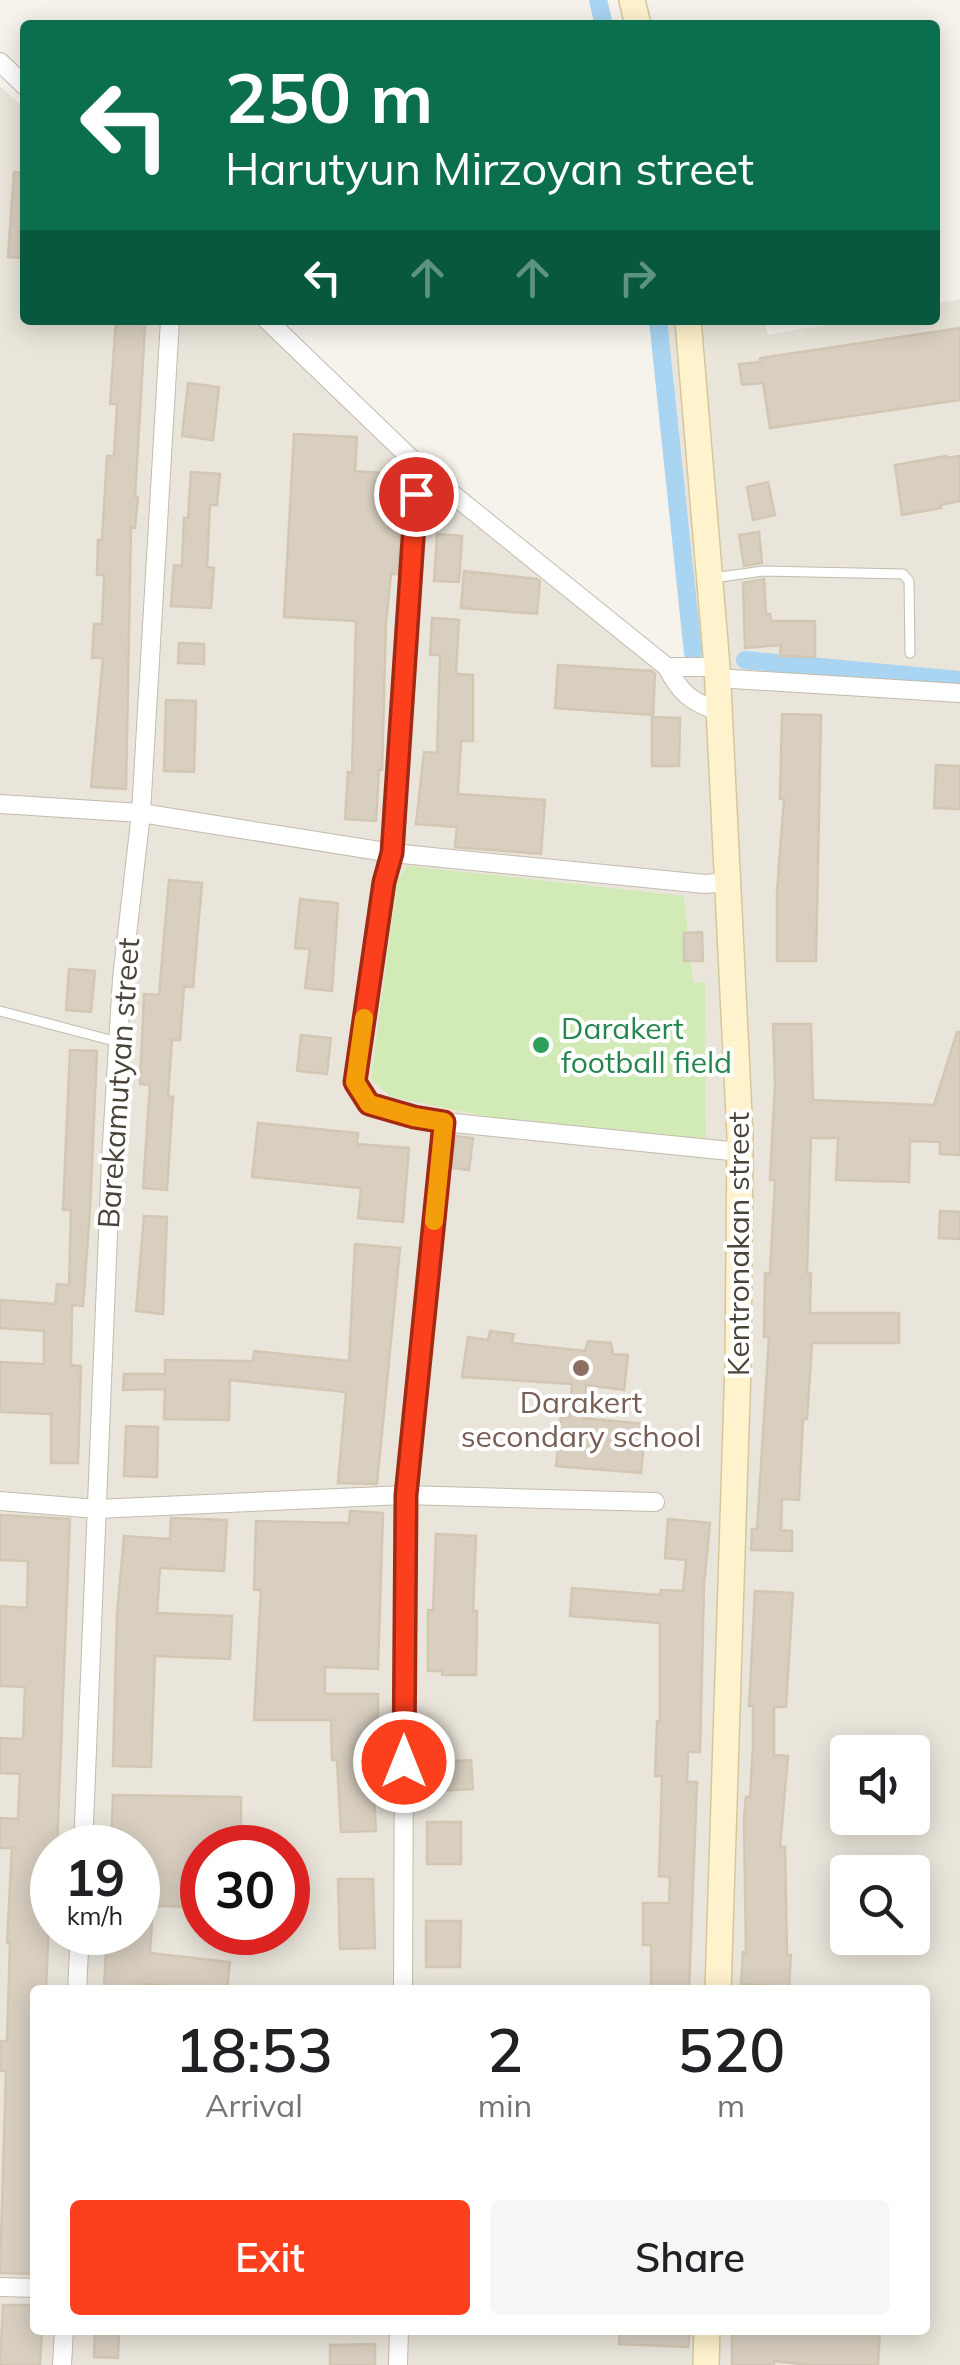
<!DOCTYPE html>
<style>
body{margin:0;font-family:Mulish,sans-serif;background:#f6f6f6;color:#202124;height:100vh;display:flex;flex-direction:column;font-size:38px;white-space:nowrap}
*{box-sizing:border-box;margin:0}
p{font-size:32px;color:#757577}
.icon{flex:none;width:55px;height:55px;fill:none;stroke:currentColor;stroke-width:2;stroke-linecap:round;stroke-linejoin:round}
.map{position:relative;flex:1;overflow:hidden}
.details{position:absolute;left:30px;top:1985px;width:900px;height:350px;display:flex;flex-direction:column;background:#fff;border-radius:10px;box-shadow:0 5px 25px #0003}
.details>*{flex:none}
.hud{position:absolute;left:20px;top:20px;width:920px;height:305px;border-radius:10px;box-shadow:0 5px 25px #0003;background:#0b6e4f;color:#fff;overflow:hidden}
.controls{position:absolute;left:830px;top:1735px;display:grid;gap:20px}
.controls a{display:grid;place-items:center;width:100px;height:100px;border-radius:10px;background:#fff;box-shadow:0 5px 25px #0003;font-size:50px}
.speed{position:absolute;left:30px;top:1825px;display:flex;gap:20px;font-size:50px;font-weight:700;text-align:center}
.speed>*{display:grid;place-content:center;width:130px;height:130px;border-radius:50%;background:#fff;box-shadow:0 5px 25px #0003;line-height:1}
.speed small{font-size:25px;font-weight:400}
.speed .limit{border:15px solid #d22;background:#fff;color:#111}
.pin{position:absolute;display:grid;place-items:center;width:85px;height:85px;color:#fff;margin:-42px;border:5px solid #fff;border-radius:50%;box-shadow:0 2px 10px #0007}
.me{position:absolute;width:110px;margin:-55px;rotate:0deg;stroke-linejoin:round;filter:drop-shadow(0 0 8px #0008)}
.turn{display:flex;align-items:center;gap:35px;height:210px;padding:0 40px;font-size:45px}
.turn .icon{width:130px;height:130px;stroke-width:2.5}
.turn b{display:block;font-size:70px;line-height:85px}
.lanes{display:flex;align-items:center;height:95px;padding:0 40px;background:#0003;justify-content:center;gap:50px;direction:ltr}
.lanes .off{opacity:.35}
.eta{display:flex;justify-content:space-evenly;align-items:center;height:170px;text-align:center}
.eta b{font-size:60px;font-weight:600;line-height:70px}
.button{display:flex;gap:20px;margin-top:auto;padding:20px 40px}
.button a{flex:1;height:115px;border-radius:10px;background:#fc3f1d;color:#fff;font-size:40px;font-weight:600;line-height:115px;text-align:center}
.button a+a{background:#f6f6f6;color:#202124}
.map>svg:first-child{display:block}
</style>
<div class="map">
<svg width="960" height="2365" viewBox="0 0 960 2365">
<rect width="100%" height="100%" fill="#f6f3ec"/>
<path fill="#eae5da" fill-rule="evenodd" d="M0,86L25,109V320H258L651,662L700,657L659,320H765L768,335L850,320H935V304L960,299V2365H0ZM848,1752H912V1818H848ZM52,1848H138V1932H52ZM202,1848H288V1932H202ZM848,1872H912V1938H848ZM35,1990H925V2330H35Z"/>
<path fill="#d2eab5" d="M408,866L684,896L693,983L705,982L706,1159L483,1133L485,1116L391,1097L371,1079L397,880Z"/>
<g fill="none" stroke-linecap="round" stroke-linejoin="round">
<path stroke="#a9d4f2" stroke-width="18" d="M598,0L604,25
M658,320L693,653
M745,660L960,680"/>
</g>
<path fill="#d8cfc1" stroke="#d3c7b4" stroke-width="2.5" d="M14,172L25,173V258L8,257Z
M116,320H144L145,326L135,497H138L135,528L131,527L126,789L91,787L103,658H92L94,624H102L104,575H97L98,540H102L107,456H114L117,404H110Z
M960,328V400L770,428L763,383L742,385L739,364L760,362V358Z
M188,383L219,387L213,440L182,436Z
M294,434L357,437L355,471L398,474L394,525H400L398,574H391L386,623L382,770H379L376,821L345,819L348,772L352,773L356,621L284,617Z
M946,456V458L960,456V501L940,505L941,508L902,515L895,465Z
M191,472L220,474L217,505H210L207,567L214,568L211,608L171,606L174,565L182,566L184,518H188Z
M768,482L775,515L753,520L747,487Z
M759,532L762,563L744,566L739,535Z
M437,534L462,536L459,582L434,581Z
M464,571L537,579L540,581L537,614L461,608Z
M764,579L766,614H770L771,621H815V657L780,656L781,645L745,648L743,583Z
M432,618L459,620L456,674L473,675V741H461L458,794L545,800L541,854L455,847L457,827L416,824L424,752L437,753L440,655H430Z
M179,643L204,644V664L178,663Z
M558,665L652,671L655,674L653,715L555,708Z
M166,700L196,701L194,772L164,771Z
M782,714L821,715L816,961H777V891L784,799H780Z
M652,717L680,718L679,766H652Z
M936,765L960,766V809L934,808Z
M169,880L202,883L193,987H184L180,1040H172L168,1096L173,1097L167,1190L143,1188L150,1085L140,1084L144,994L159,995Z
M300,899L338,903L332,991L305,988L310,949L295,948Z
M702,932L703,961H684V933Z
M69,969L95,971L91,1012L66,1010Z
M773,1024H811L813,1100L934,1105L957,1032H960V1155L940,1154V1142L910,1141L909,1182L836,1180L838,1138H811L807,1273H811L810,1313H899V1343H812L807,1419H803L799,1500L782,1499L781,1530L792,1531V1551L751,1550L752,1529H757L769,1337H764L765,1273H770L775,1180H770L775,1083Z
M301,1035L331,1038L327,1074L297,1071Z
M70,1050L97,1051L90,1210L83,1306L72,1305L71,1365L81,1366L78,1463H51V1414L0,1412V1362L44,1364V1331L0,1328V1300L55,1304L57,1284L69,1285L71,1210H63Z
M258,1123L358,1133L357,1144L409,1148L403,1222L358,1218L361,1188L252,1177Z
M455,1136L473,1138L469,1170L452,1168Z
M940,1211L960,1212V1239L939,1238Z
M144,1216L167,1217L163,1314L136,1311Z
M355,1244L400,1248L377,1484L338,1483L346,1392L230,1380L229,1420L164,1419L165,1389L123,1390L124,1374H165V1360L253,1361L254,1351L349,1361Z
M490,1331L514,1334L512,1343L585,1351L588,1341L611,1343L613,1354L628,1355L624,1390L586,1385L583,1418L646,1424L641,1473L556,1466L561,1416L569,1417L572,1384L462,1377L468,1337L488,1340Z
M126,1426L158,1427L157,1477L124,1476Z
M350,1511L383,1513L378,1669L325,1667V1694H378V1759H372L376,1831L341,1832L337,1760H332L331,1720H254L261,1590H254L256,1521L349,1523Z
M0,1515L70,1519L57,1848H52L46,1989L35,1988V2274L0,2273L6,2071H0L1,2041H7L10,1943H7L12,1848H0V1818L18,1819L20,1774L0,1773V1738L23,1739L25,1687L0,1686V1606L27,1608L28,1561L0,1560Z
M171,1518L227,1520L224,1571L160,1568L157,1613L232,1616L230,1659L155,1656L151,1767L113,1766L117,1614L124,1536L170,1539Z
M668,1519L710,1523L704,1585L700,1752H688L687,1782H697L689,1990H651V1945H643V1903H669L670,1877L659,1876L662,1776H655L657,1721H660V1623L570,1616L572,1588L660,1595L661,1590L683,1591L686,1560L665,1558Z
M436,1534L476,1536L473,1611H477L476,1675H442V1671H428V1610H433Z
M755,1591L793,1593L786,1707H774V1755L788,1756L780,1847H785L787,1955H791L789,1987L741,1984L743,1952L746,1953L744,1819L746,1797H750L753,1746V1706H749Z
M471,1760L473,1789L436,1791L434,1762Z
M113,1795L241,1797V1848H202V1907L153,1906L150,1953L230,1962L227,1990L142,1984L141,1990L104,1988L107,1932H138V1848H111Z
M427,1822H461V1864H427Z
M338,1879H373L375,1948L340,1949Z
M426,1921H461L460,1967H426Z
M3,2305H35V2330H42L40,2365H0Z
M620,2330H690L688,2347L619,2344Z
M732,2330H880L878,2365H809L774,2361V2365H732Z
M95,2331L119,2332L118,2358L94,2357Z
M375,2344V2365H330V2345Z"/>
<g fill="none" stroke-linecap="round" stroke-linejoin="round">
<defs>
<path id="lane" d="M713,578L763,571L903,574L909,581L910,653
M0,1011L118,1042"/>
<path id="street" d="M0,62L25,86
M267,320L425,472L667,667C680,693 691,702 718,711
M667,667H717
M717,678L960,693
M0,804L141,813L392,853L705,884L728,882
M444,1122L740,1152
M0,1501L97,1509L405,1495L655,1502
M83,1848L111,1160L122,979L141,813L170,320
M77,1990L80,1932
M403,1990L405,1495L444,1122L413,1117L369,1103L355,1082L384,882L392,853L416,495L425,472
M0,2287L35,2288
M62,2365L64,2330
M398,2365L399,2330"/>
<path id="secondary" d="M632,0L638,25
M688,320L717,667L740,1135L738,1365L718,1990
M706,2365L707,2330"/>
</defs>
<use href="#lane" stroke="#c2bbae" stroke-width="11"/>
<use href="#street" stroke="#c2bbae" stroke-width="20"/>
<use href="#secondary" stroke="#d6c79b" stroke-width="28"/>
<use href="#lane" stroke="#fff" stroke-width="9"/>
<use href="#street" stroke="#fff" stroke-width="18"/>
<use href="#secondary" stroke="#fff3cd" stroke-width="25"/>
</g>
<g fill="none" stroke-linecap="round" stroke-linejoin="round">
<defs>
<path id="route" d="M404,1762L406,1495L444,1122L414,1117L369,1104L355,1082L384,882L392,853L416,494"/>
</defs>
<use href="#route" stroke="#a42913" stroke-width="25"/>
<use href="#route" stroke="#fc3f1d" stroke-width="18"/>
<path stroke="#f59e0b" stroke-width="18" d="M364,1018L355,1082L369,1104L414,1117L444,1122L434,1221"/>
</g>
<circle fill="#2e9e5b" stroke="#fff" stroke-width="4" cx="541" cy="1045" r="10"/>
<circle fill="#8d6e63" stroke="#fff" stroke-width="4" cx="581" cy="1368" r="10"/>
<g text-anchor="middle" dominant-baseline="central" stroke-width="8" stroke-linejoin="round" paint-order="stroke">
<g font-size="30" fill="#27864d" stroke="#fff" text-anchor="start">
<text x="561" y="1028">Darakert<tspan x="561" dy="34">football field</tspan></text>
</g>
<g font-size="30" fill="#4b4439" stroke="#fff">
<text transform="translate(118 1083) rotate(-86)">Barekamutyan street</text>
<text transform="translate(738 1244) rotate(-90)">Kentronakan street</text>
</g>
<g font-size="30" fill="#785e54" stroke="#fff">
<text x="581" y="1402">Darakert<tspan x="581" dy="34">secondary school</tspan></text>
</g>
</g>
</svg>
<div class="controls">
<a><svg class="icon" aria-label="sound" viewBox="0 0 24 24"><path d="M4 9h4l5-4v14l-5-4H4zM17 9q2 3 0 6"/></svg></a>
<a><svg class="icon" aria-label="search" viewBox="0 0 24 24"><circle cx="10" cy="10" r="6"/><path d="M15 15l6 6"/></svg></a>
</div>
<div class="speed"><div>19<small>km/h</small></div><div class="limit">30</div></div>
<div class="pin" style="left:416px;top:494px;background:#d93025"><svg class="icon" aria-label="arrive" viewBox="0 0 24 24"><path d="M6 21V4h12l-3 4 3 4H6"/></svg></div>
<svg class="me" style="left:404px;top:1762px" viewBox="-20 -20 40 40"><circle r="17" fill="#fc3f1d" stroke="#fff" stroke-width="3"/><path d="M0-11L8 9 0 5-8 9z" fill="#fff"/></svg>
<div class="hud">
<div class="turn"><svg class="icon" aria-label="left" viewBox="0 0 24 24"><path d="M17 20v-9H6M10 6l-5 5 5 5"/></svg><div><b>250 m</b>Harutyun Mirzoyan street</div></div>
<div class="lanes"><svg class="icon" aria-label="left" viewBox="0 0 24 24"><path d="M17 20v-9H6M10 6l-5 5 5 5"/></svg><svg class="icon off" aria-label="ahead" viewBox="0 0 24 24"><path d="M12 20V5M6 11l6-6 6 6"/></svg><svg class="icon off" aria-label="ahead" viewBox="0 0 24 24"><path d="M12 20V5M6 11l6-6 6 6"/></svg><svg class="icon off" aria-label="right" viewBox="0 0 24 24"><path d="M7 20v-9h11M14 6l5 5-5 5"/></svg></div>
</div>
<section class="details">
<div class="eta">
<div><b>18:53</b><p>Arrival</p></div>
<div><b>2</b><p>min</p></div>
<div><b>520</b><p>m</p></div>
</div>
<div class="button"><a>Exit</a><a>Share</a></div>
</section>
</div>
